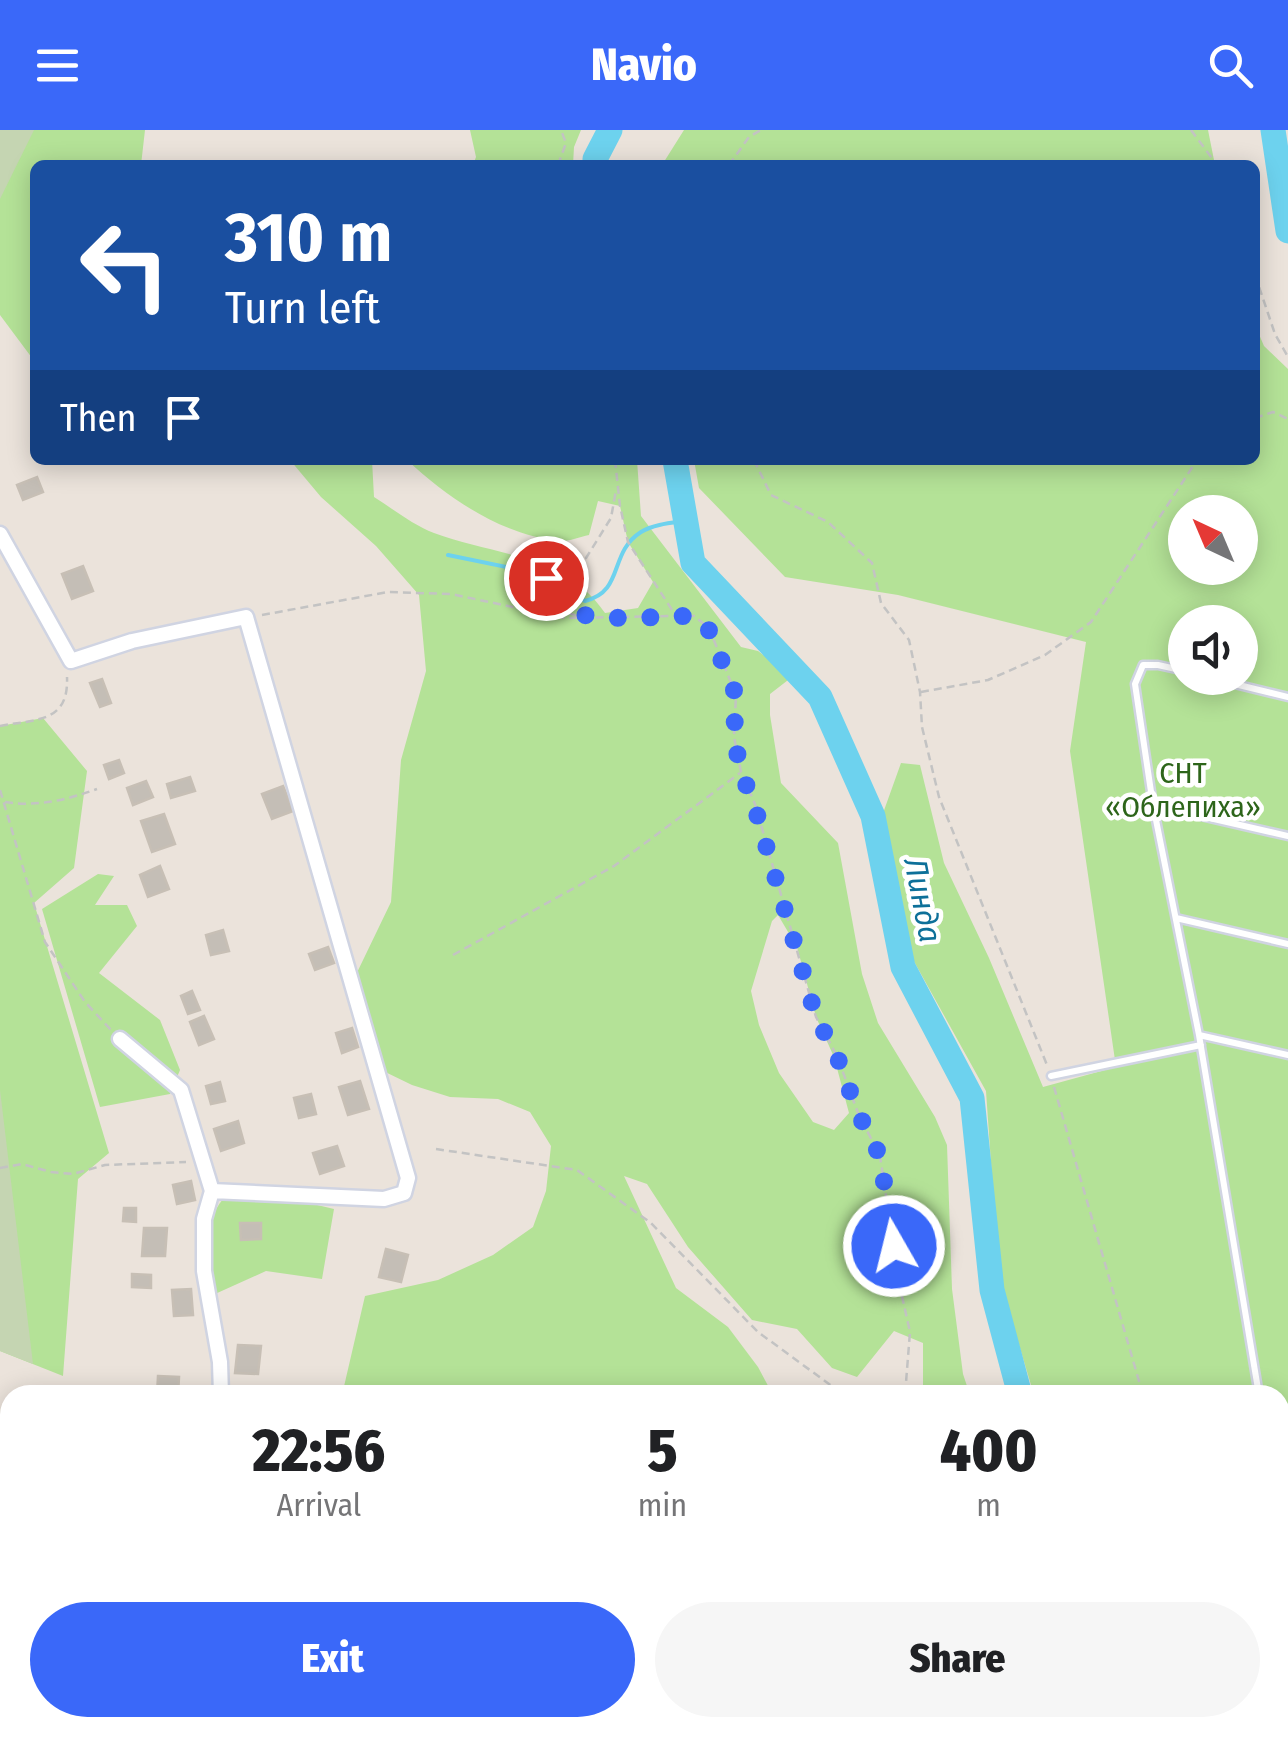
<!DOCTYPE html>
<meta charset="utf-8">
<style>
body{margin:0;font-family:"Fira Sans Condensed",sans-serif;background:#f6f6f6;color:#202124;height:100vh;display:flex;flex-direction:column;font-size:38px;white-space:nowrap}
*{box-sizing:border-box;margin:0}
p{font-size:32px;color:#757577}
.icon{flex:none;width:55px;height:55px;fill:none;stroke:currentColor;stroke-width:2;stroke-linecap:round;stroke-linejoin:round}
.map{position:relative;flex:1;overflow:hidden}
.drawer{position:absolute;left:0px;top:1255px;width:1290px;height:352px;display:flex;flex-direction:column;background:#fff;border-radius:30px 30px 0 0;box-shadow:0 5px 25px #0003}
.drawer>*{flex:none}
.top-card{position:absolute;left:30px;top:30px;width:1230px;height:305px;border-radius:15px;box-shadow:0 5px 25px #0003;background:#1a4fa0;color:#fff;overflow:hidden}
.needle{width:65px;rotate:316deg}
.controls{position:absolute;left:1168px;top:365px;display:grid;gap:20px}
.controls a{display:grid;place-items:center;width:90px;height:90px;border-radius:50%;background:#fff;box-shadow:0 5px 25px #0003;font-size:50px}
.pin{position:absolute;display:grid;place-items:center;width:85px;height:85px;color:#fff;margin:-42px;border:5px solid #fff;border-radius:50%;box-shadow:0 2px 10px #0007}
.me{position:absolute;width:110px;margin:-55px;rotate:352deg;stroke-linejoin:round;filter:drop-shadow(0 0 8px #0008)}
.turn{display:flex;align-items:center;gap:35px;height:210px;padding:0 30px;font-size:45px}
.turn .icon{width:130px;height:130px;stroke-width:2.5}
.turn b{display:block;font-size:70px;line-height:85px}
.then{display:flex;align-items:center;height:95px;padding:0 30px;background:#0003;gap:20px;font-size:38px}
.eta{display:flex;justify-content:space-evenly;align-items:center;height:170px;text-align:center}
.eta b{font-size:60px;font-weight:800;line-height:70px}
.button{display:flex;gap:20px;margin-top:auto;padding:20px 30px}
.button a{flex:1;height:115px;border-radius:60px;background:#3a68f9;color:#fff;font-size:40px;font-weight:800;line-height:115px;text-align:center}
.button a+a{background:#f6f6f6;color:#202124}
header{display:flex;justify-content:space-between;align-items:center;height:130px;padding:0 30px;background:#3a68f9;color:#fff;font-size:45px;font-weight:800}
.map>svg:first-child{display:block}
</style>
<header><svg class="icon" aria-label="menu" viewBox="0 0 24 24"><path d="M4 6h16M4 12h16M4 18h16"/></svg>Navio<svg class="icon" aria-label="search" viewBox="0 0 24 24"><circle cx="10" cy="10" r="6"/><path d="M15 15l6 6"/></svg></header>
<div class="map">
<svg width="1288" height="1607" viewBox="0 0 1288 1607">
<rect width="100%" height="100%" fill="#ebe3db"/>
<path fill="#b4e297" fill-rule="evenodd" d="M0,0H145L141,35H35V232L0,185Z
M470,0H581L574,17L573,35H473L476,27Z
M684,0H1208L1215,35H662Z
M1255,195L1264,216L1288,239V1607H1197L1194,1598H1280V1265H1034L999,1148L986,961L911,826L882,686L901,633L920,635L944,733L989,828L1043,957L1116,937L1070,621L1086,512L898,465L785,447L699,358L694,330H1255ZM1185,382H1240V438H1185ZM1185,492H1240V548H1185Z
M290,330H372L374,367C393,379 413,395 434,403C496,426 566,424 605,483L638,478L653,452L628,412L620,376L598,371L589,405C579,407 568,412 558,411C500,404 448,368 407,330H637L641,386L741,517L758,521L792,547L770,564V585L781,653L838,713L862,844L878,893L935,987L947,1015L952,1159L963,1244L970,1265H923V1213L894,1201L857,1247L832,1238L797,1199L752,1190L688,1117L647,1054L624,1046L676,1158L728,1197L758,1237L773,1265H342L365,1166L438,1150L493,1125L533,1097L546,1061L551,1016L530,982L498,969L450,967L412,955L377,938L351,855L391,772L401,630L426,541L419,465L376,416L321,367ZM778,785L797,817L816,887L834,927L849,983L834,1000L813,992L779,943L759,895L751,861L772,791Z
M43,588L87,641L74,738L34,773L109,1023L78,1049L63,1246L0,1221V596Z
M98,744L114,746L95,775H127L137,796L99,843L160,890L180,940L170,964L100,977L42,779Z
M223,1069H292L334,1079L322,1149L266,1141L215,1164C208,1135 202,1093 223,1069Z
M391,1598H592L593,1607H398Z
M683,1598H763L765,1607H688Z
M846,1598H1047V1607H844Z"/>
<path fill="#c5d5b2" d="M0,0H34L0,69Z
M0,960L33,1234L0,1221Z"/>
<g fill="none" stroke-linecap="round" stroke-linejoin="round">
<path stroke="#6dd2ee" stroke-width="4" d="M448,425L531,442L585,471C625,461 608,423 641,402C654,394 671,393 686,391"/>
<path stroke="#6dd2ee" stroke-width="25" d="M1273,0L1288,101
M597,35L595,29L610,0
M675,330L693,433L820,567L873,686L903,837L972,968L992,1160L1020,1265
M1176,1598L1177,1607"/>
</g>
<path fill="#c4beb6" stroke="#c7bfb5" stroke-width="2.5" d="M37,347L43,362L23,370L17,355Z
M83,436L93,461L72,469L62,444Z
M102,549L111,573L100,577L90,553Z
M119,630L124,643L109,649L104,635Z
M190,647L195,661L171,668L167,654Z
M146,651L153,667L133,675L127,658Z
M283,656L293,681L272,689L262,664Z
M164,684L175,714L152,722L141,691Z
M160,736L169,759L148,767L140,745Z
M223,800L229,821L211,825L206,805Z
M328,817L334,833L315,840L309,824Z
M192,861L200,880L188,884L181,866Z
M204,886L214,909L199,915L190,892Z
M352,898L358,917L342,923L336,903Z
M360,951L369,979L348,985L339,957Z
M220,952L225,971L211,974L206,956Z
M311,964L316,984L299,988L294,968Z
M238,991L244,1013L221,1021L214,999Z
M337,1016L344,1036L320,1044L313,1023Z
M191,1051L195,1070L177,1074L173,1055Z
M124,1078H136V1092L123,1091Z
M240,1093H261V1109L241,1110Z
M144,1098H167L165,1126H142Z
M386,1119L408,1125L401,1152L379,1147Z
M132,1144L151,1145V1158L132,1157Z
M191,1159L193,1185L174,1186L172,1160Z
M238,1215L261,1216L258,1244L235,1243Z
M158,1246L179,1247L178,1265H157Z"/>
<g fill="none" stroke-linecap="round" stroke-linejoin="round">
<defs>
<path id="service" d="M1210,548L1288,567
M1153,675L1135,554L1143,535H1158L1185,541
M1176,788L1288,814
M1199,905L1153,675L1288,706
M1051,946L1201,915
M1259,1265L1199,905L1288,925
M1280,1372L1288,1412"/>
<path id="minor" d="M0,404L71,531L132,511L246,487L408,1048L404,1063L384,1069L212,1061
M120,909L181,960L212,1061L204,1089V1141L220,1232L221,1265
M0,1364L10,1395
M0,1563L10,1564
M153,1598L182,1607
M198,1607L199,1598"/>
</defs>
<use href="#service" stroke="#d0d4e2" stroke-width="11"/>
<use href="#minor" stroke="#d0d4e2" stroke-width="19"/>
<path stroke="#c3c3c3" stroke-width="2.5" stroke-dasharray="8 5" stroke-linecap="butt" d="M1191,0L1217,35
M558,35L566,13L561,0
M729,35L749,7L761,0
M1255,145L1275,204L1288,227
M1255,288L1273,282L1288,289
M615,330L620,376L628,412L676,486H694L709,498L736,565L734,607L741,642L755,674L816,887L837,926L858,983L880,1026L899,1153L910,1202L905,1265
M754,330L771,365L828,392L872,433L881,473L909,510L920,562L922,597L939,667L1047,935
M262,485L388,462L451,464L565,488L674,486
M577,486L558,479L543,463L549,441L556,435L586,428L611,388L616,360
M921,562L988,550L1045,525L1091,492L1197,330
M0,596C36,589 69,593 67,547
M0,660L45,812L85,872L112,901
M5,672C38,677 66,670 97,659
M453,825L614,736L740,643
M1054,957L1143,1265
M436,1019L577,1040L651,1093L758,1202L844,1265
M0,1038L22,1034L51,1042L73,1044L105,1035L186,1032
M1090,1598L1091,1607
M1231,1598L1232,1607
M109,1607L111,1598"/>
<use href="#service" stroke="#fff" stroke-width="6"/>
<use href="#minor" stroke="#fff" stroke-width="14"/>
</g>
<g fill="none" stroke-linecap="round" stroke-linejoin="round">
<path stroke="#3a68f9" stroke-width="18" stroke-dasharray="0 32.4" d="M546,448L543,463C564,499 655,485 694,486L708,498L736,565L734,607L741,642L754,674L816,887L837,926L858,983L880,1026L894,1116"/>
</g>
<g text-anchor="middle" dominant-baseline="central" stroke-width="9" stroke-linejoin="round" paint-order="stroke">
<g font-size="30" fill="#2d651a" stroke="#fff">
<text x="1183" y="643">СНТ<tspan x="1183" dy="34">«Облепиха»</tspan></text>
</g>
<g font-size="32" font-style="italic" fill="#0d7099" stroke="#fff">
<text transform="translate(923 770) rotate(79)">Линда</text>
</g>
</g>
</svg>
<div class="controls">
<a><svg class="needle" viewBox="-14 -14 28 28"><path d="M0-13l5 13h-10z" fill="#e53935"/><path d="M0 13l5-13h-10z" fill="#757577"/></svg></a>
<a><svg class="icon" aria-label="sound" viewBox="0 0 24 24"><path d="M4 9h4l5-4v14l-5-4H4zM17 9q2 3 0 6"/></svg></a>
</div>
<div class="pin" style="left:546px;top:448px;background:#d93025"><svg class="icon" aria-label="arrive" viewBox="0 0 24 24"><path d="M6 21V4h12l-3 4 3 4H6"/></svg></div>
<svg class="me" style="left:894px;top:1116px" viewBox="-20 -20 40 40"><circle r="17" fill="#3a68f9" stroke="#fff" stroke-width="3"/><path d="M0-11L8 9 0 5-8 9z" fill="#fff"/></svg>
<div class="top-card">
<div class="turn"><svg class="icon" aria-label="left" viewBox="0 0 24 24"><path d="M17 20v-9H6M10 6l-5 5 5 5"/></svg><div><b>310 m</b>Turn left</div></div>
<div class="then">Then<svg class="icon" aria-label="arrive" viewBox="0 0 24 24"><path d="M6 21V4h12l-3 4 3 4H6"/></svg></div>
</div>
<section class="drawer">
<div class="eta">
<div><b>22:56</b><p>Arrival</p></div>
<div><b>5</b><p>min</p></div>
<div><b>400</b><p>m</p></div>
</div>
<div class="button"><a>Exit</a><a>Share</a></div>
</section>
</div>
